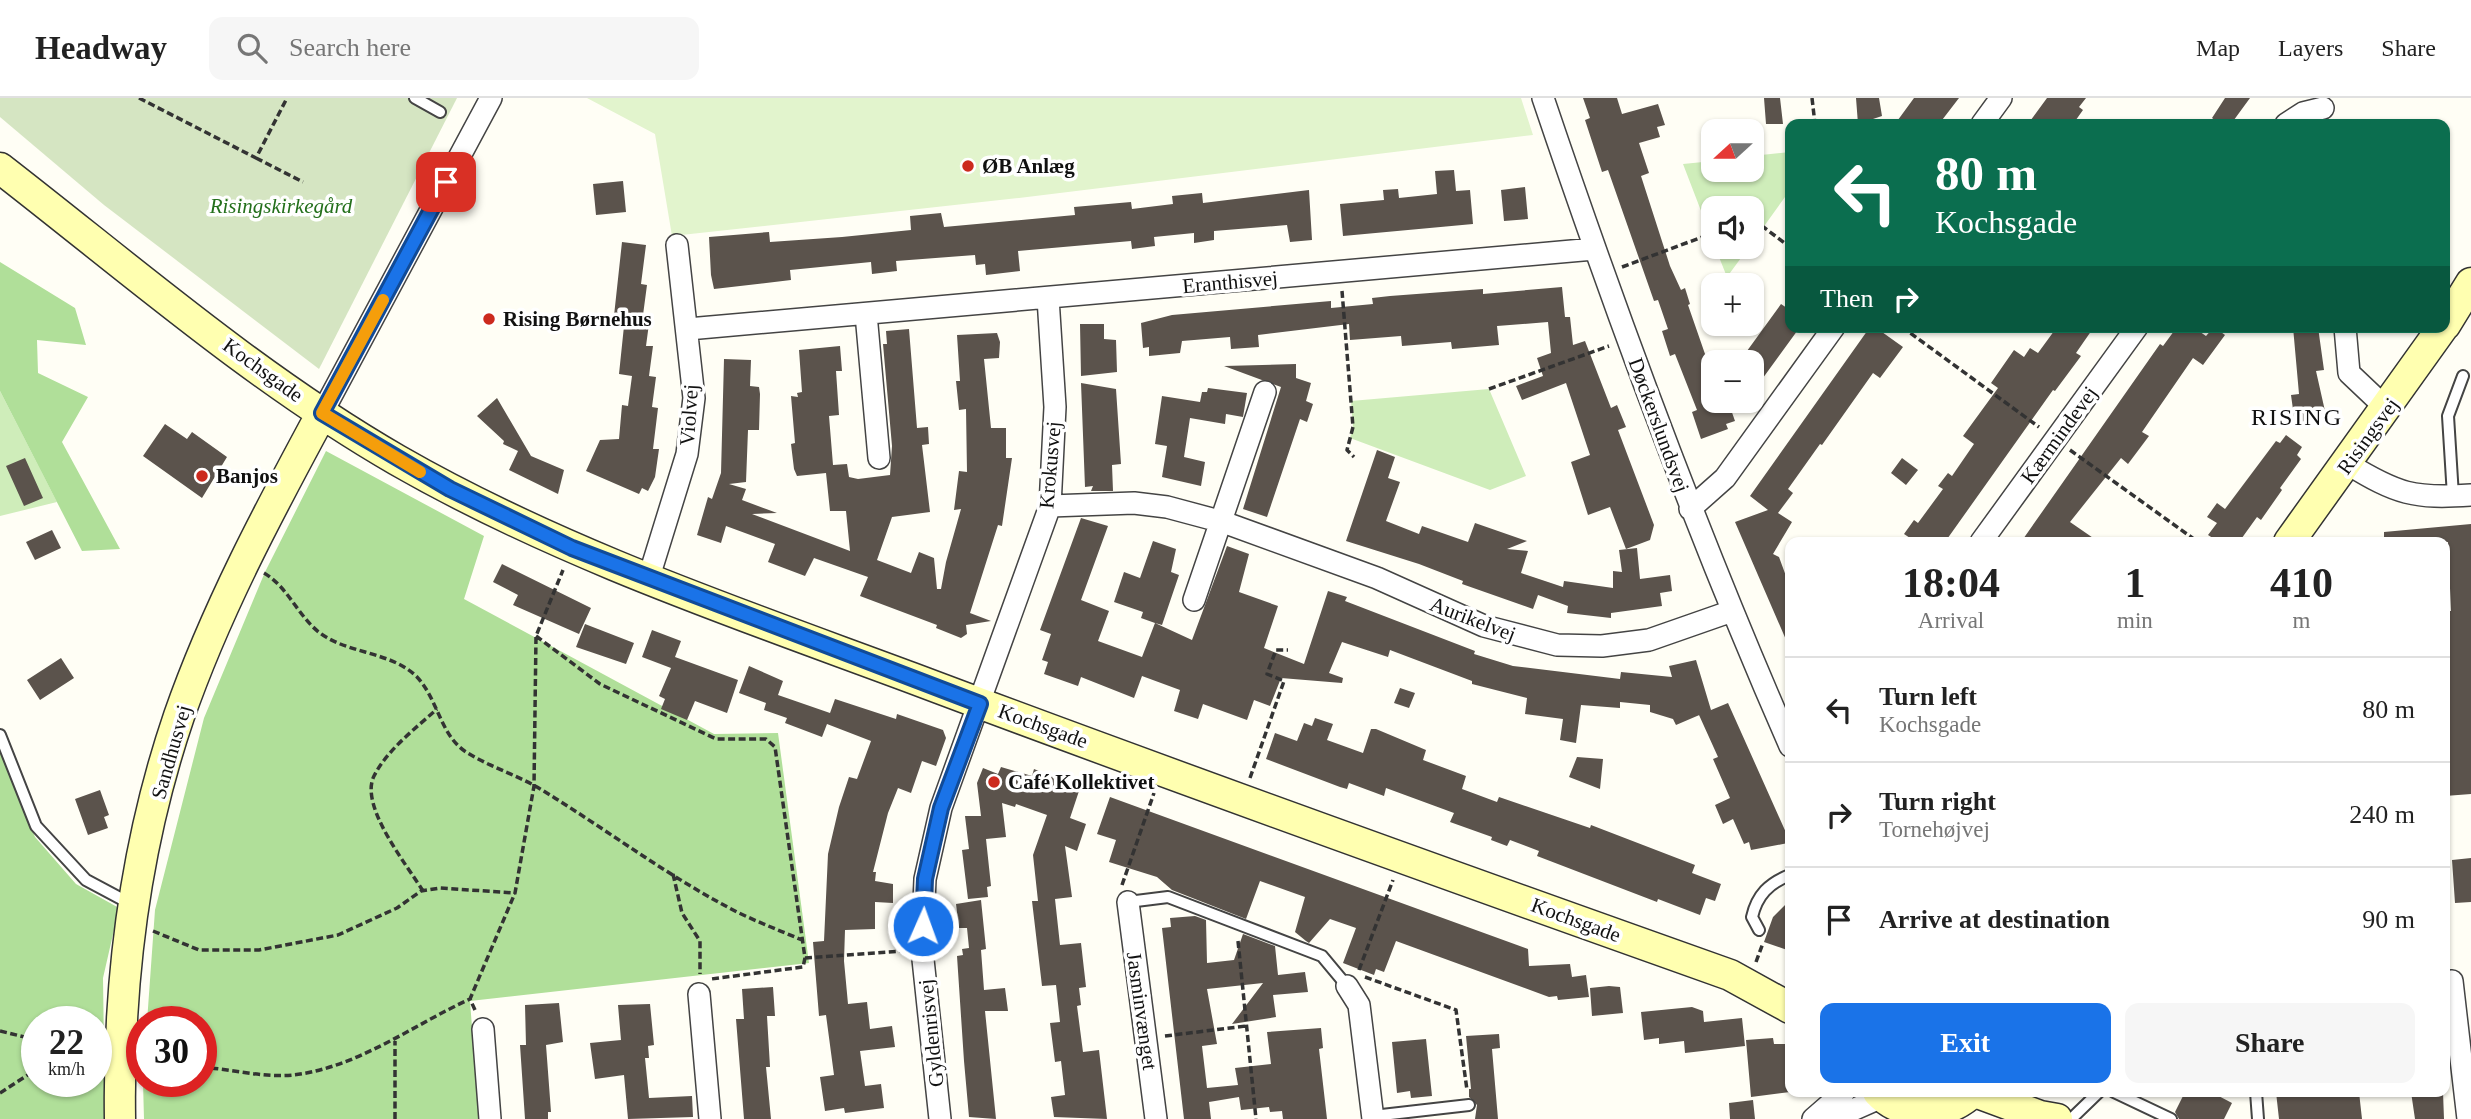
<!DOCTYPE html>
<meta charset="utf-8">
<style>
body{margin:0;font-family:"Times New Roman",serif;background:#f6f6f6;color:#222;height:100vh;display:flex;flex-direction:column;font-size:26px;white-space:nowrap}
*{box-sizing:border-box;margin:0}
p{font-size:23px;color:#767676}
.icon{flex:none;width:38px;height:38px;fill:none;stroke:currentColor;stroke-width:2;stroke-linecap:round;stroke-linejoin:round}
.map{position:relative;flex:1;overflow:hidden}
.sheet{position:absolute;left:1785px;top:439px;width:665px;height:560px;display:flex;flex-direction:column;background:#fff;border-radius:14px;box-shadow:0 2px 5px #0004}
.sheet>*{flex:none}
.guide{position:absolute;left:1785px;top:21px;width:665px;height:214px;border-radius:14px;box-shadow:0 2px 5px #0004;background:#0b6e4f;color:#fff;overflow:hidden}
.needle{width:46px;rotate:249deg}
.controls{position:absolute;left:1701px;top:21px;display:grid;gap:14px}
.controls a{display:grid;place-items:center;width:63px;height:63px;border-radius:14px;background:#fff;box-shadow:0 2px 5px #0004;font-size:35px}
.speed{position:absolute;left:21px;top:908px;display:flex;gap:14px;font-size:35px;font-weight:700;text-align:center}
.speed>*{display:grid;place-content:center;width:91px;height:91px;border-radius:50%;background:#fff;box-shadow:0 2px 5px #0004;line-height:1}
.speed small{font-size:18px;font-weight:400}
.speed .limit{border:10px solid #d22;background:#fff;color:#111}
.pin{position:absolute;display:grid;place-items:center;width:60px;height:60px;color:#fff;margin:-30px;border-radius:14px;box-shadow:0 4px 10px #0006}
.me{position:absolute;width:77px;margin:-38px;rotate:2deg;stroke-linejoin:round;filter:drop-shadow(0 0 5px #0008)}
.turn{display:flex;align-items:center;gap:24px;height:147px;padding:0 35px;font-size:32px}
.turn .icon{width:91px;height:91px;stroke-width:2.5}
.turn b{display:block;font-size:49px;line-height:60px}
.then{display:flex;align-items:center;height:66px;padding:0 35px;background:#0003;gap:14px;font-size:26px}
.eta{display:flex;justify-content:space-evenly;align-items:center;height:119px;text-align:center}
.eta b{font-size:42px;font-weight:700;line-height:49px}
.cta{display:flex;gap:14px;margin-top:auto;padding:14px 35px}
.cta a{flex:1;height:80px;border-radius:14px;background:#1a73e8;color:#fff;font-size:28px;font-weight:700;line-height:80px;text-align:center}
.cta a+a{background:#f6f6f6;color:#222}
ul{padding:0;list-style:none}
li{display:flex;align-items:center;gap:21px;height:105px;padding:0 35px;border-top:2px solid #e0e0e0}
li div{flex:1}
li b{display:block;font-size:26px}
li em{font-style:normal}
header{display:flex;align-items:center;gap:42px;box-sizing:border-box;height:98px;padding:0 35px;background:#fff;border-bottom:2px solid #e0e0e0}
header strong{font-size:33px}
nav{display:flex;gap:38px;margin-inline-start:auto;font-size:24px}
.search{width:490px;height:63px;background:#f6f6f6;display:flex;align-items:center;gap:18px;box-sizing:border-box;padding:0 24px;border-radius:14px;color:#767676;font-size:26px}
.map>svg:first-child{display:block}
</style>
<header>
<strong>Headway</strong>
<div class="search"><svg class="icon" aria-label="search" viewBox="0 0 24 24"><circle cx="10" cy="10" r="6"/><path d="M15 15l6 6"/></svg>Search here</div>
<nav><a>Map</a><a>Layers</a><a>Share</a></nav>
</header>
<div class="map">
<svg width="2471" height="1021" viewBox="0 0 2471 1021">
<rect width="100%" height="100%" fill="#fffef5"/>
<path fill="#cfedba" d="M1790,54V92L1752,145V110H1713V144L1683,66L1713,63V72H1752V58Z
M1715,149H1749L1727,179Z
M1489,291L1526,378L1490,392L1350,340L1353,329L1351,303Z
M0,293L57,404L0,418Z"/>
<path fill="#b0df99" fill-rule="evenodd" d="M0,164L75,210L86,247L37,242L38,275L88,299L62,344L120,451L82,453L0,293Z
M326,353L484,438L464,501L714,636L778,635L809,865L470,903L479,1021H144L143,984H201V924H147L155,812L204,620L265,474Z
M0,654L35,739L76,786L119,810L103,880L105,1021H0ZM37,924H96V984H37Z"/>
<path fill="#d5e5c2" d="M0,0H457L319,271L104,107L0,19Z"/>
<path fill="#e2f4cd" d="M587,0H1521L1533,37L1019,100L672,138L655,36Z"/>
<path fill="#5b534c" d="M1583,0H1617L1622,16L1658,6L1665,27L1657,29L1660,39L1639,45L1649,75L1641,78L1670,168L1681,192L1685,190L1690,206L1688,207L1713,279V303H1728L1735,323L1726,326L1728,331L1701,341L1692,314L1697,312L1675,256L1670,258L1662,233L1668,231L1658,202L1654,203L1608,72L1602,74L1585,22L1590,20Z
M1764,0H1780L1783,26H1766Z
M1856,0H1879L1882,18L1858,26Z
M1914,0H1959L1939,26H1895Z
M2047,0H2086L2079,9L2083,12L2073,26H2028Z
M2225,0H2250L2231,26H2220L2212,20Z
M1454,72L1456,93L1470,92L1473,126L1343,138L1340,106L1384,102L1383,92L1398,91L1399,100L1437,96L1435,73Z
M623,83L626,114L596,117L593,86Z
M1525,89L1528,121L1504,123L1501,92Z
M1309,92L1312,142L1290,144L1287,127L1214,133V142L1194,145V135L1154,139L1155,148L1132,151L1131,143L1018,153L1020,173L986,177L985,166L976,167L975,157L896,163L897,173L872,176L871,164L790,172L791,182L714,191L711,177L709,139L769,134L770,144L842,139L911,132L910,118L941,115L944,129L1075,117L1074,109L1131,104L1132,111L1173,106L1172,98L1202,95L1203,105Z
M622,144L646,147L641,186L647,187L643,217L650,218L646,248H653L649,278L656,279L652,309L658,310L653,351H659L655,379L648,393L642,390L639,396L586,373L600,342L619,341L622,307L628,308L632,278L619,276L624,228L613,227Z
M1562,189L1565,219H1570L1573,247L1585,243L1611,310L1617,307L1626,329L1618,332L1654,427L1650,442L1626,451L1610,409L1588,417L1571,364L1590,357L1566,285L1522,302L1516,288L1543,278L1537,260L1551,255L1548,224L1497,228L1499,247L1452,251L1451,244L1402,248L1401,238L1350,242L1349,226L1258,237L1259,249L1231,251L1230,239L1182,243L1180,255L1149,258V249L1143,250L1141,225L1172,217L1331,203V210L1373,206L1372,200L1390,198L1483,191V196Z
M1781,206L1790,212V229H1800L1752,295V264H1739Z
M1080,226H1104V241L1116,242L1117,274L1081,278Z
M1870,229H1875L1903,249L1880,280L1873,275L1822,347L1820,346L1788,391L1793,395L1778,415L1792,424L1773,456L1779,459L1790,489V551L1735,424L1768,412L1750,398Z
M2057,229H2094L2076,255L2081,258L2055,293L2053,292L1945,444H1916L1904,436L1914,422L1918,425L1943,391L1938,388L1948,375L1952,378L1974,346L1963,338L1998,290L1991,285L2014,252L2024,259L2030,250L2038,255Z
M2177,229H2193L2206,238L2214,229L2225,237L2203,267L2193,260L2142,334L2149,338L2128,366L2121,360L2070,424L2099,444H2021L2160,246L2163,248Z
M2293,229H2318L2324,272L2316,273L2327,322L2295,326L2291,297L2299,296Z
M909,231L917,330L928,329L929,346L922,347L930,414L892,419L877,462L911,475L919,454L934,460L937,491H941L946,464L961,411L954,412L959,373L967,374L966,311L959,312L956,283H960L957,237L997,235L1000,244L999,260L984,261L991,330H1006V360H1012L1002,428L998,427L970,515L991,523L966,527L967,536L961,540L936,530L937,527L860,498L868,479L814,460L805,478L768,464L775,446L726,428L721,445L697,437L708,399L712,401L721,375L724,261L751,262L750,288L759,289L760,296L759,332H748L746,384L729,386L746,391L742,402L777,415L752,416L850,453L846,413H830L826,375L797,378L794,371L791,346L795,345L791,298L798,299L797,295L802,294L799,252L840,248L842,273H836L839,317L829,318L833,367L847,366L849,379L858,381L890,377L892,348L883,246H887L886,233Z
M1296,266V280L1311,285L1306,303L1313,306L1307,324L1300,321L1267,419L1243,411L1281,289L1224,268Z
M1081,285L1116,291L1121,366L1112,367L1113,393H1091L1093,388L1085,389Z
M1208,290L1247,295L1243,319L1226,316L1225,326L1190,320L1184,359L1205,364L1201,388L1162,379L1167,348L1155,346L1162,298L1200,304L1202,294H1207Z
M497,300L531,358L564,372L558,396L509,372L518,353L503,346L504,343L477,318Z
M165,326L187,341L192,334L227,359L202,400L143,358Z
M2286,337L2302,349L2297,357L2301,361L2280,390L2282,392L2261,422L2257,419L2239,444H2219L2208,437L2217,425L2207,419L2217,405L2225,411L2276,343L2280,345Z
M1377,352L1395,359L1388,380L1400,384L1386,423L1419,436L1422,428L1468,444L1475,425L1527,443L1507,451L1528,453L1521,475L1563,489L1564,483L1613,490V473L1622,474L1619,452L1637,450L1640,481L1670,477L1672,493L1660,495L1662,508L1611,515V520L1567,515L1568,508L1538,497L1533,511L1462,486L1463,483L1419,466L1346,443Z
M25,360L43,400L24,408L6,368Z
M1902,360L1918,372L1906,387L1891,375Z
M1081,420L1108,428L1081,502L1109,513L1098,543L1142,559L1155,525L1141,520L1143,514L1114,504L1124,474L1140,480L1153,443L1176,451L1171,474L1179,477L1162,527L1155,525L1192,542L1227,448L1249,456L1239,494L1278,508L1264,550L1304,566L1328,493L1347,499L1345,503L1475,553L1474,556L1513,568L1620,581L1621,574L1672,579L1669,568L1696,562L1711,612L1676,627L1673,621L1650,614V607L1620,604V610L1581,607L1576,645L1560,642L1563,621L1525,616L1527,600L1472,586V583L1390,552L1388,559L1342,544L1329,575L1343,580L1342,585L1281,580L1270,608L1254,602L1247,622L1203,606L1198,621L1174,613L1180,592L1142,578L1134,600L1081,579L1078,588L1044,576L1048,564L1042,562L1051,536L1040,532Z
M2471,426V696L2445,698V593L2450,592L2445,562V513H2451L2448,444H2384V434Z
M52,432L61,450L35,462L26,444Z
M502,466L591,510L579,536L513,507L518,497L493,484Z
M585,526L634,545L626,566L576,549Z
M652,532L681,543L675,559L738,582L727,615L695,603L687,622L661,611L665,601L659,598L671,570L642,559Z
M61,560L74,580L40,602L27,582Z
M749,568L783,583L778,597L830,615L835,601L896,621L897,616L943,632L946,640L936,668L922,663L911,695L898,690L888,715L873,774H876L875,783L893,786V805L875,804V831L845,832L844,863L848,906L867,904L870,931L892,928L895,949L860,953L865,988L881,986L884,1010L845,1015L844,1010L825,1013L820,979L834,977L826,917L819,918L813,844L824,843L828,756L839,709L849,679L857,681L871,643L827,626L822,639L785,625L787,620L764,612L766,605L739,595Z
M1400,590L1415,595L1409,610L1394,605Z
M1728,605L1788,739V745L1751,752L1749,744L1744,746L1733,721L1723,726L1715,707L1730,700L1713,661L1718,659L1699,617Z
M1315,620L1333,626L1327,642L1363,655L1371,631H1376L1426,652L1423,662L1466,678L1462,691L1497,704L1499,699L1590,730L1591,727L1695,767L1692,775L1721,786L1715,803L1706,800L1700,817L1658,801L1657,804L1537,758L1539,753L1510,742L1507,748L1491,742L1492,739L1450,724L1454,715L1386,690L1384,698L1349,685L1347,691L1340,689L1266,661L1275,635L1297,643L1304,625L1312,628Z
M1577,659L1603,661L1600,691L1569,679Z
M1001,669L1032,678L1034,671L1080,690L1070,720L1086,726L1077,753L1065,748L1072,799L1055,801L1060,847L1081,845L1086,889L1079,890L1081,907L1077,908L1083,954L1099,952L1107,1021L1054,1019L1051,999L1065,997L1061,963L1055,964L1050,925L1060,924L1056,887L1042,888L1032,803H1038L1033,757L1047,717L1016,706L1015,709L1002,705L1006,739L986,741L991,788L987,789L988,799L968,801L962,752L969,751L965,718H981L977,685L983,670L998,676Z
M100,692L109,717L104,719L108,730L88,737L75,701Z
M1110,699L1528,851L1529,868L1570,866L1572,879L1586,877L1589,899L1558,902L1557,898L1549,899L1396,843L1384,874L1376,871L1374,877L1343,865L1356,830L1330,821L1309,845L1306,843L1295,834L1305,799L1260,783L1246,821L1172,792L1157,779L1109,764L1116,742L1097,736Z
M2471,760V804L2455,805L2452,762Z
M981,802L986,851L981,852L984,892L1005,890L1008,913H985L996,1021L969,1019L964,963L957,858L963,857L962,851L969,850L967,830H959L956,806Z
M1790,802V853L1764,844L1773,819Z
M1195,818L1206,822L1207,865L1234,862L1243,836L1275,848L1278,877L1305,874L1308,894L1273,897L1276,919L1232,926L1263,885L1207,891L1217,946L1202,948L1207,990L1238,987L1235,970L1271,966L1267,934L1321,930L1323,950L1319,951L1327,1021H1283L1282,1013L1270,1014L1269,1009L1241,1012L1239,999L1209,1004L1211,1021H1184L1162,830L1171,829L1170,820Z
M1609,888L1620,889L1623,915L1592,918L1590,890Z
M773,889L775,918H767L770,969H766L771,1021H744L736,921H744L742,891Z
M559,905L563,944L546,947L551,1014H548V1021H525L520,947H526L525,907Z
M650,906L654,947L648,948L649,960H645L649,1000L692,998L693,1019L628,1021L624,977L595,981L590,945L621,942L618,907Z
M1692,909L1703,913L1704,924L1742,920L1745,948L1685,955L1684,943L1659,946V940L1644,942L1641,914Z
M1499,936L1500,950L1492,951L1498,1021H1475L1477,1007L1469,999V991H1471L1466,938Z
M1773,940L1774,946H1790V994L1751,999L1746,942Z
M1426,941L1432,998L1411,1000L1410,993L1397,995L1392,944Z
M2185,994H2211L2232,1005L2224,1021H2179L2175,1014Z
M2276,994H2359L2362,1021H2279Z
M2411,994H2443L2444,1021H2415Z
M1753,1002L1755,1021H1730L1729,1005Z"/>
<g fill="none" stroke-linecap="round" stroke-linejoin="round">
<defs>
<path id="lane" d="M415,0L440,14
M2453,398L2448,318L2463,278
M0,637L36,728L86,782L131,806
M1128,804L1168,799L1322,858L1347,888
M1759,832L1752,819C1757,797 1769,785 1790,777
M2114,994L2171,1021
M2256,994L2258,1021
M1373,1018L1469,1007
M2071,1021L2099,994"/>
<path id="street" d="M1543,0C1617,219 1697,436 1790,648
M1982,26L2001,0
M2286,26L2303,15L2323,10
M866,216L879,360
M2345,229L2349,275L2387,311
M688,231L1594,151
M322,315L491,0
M2348,366C2397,396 2414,401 2471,397
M1050,408L1134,405L1167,409L1223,424L1377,480L1484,528L1557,547L1602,548L1649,542L1732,513
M1690,411L1725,380L1834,229
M1981,444L2137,229
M648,482L687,356L694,300L677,147
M1194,502L1265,294
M1128,804L1156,1021
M2452,883L2468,1021
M1347,888L1359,907L1373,1021
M699,896L710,1021
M483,931L490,1021
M940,1021L922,852L925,781L941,710L1050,408L1055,309L1048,200
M1813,1021L1844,994
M1832,1021L1882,999"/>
<path id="secondary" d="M0,70C129,170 255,280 397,362C559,455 737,515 912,580C1183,682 1457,780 1730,877L1790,910
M2445,227L2471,185
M2289,444L2443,229
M1878,994C1903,1021 1946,1019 1973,994
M1975,994L2040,1018L2057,1021
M120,1021C118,885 135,747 179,618C216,512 269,413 322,315"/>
</defs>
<use href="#lane" stroke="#444" stroke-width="14"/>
<use href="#street" stroke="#444" stroke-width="24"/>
<use href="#secondary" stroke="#333" stroke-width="33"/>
<path stroke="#333" stroke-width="3.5" stroke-dasharray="7 3.5" stroke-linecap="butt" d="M139,0L256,60L287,0
M1812,0L1815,26
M256,60L303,84
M1752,127L1758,125L1790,149
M1622,169L1713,135
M1342,193L1353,329L1347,352L1354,359
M1902,229L2039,329
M1489,291L1609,248
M2070,352L2198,444
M264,475C290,490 300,524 326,539C354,556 393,555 417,579C438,601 440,637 466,654C488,668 514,676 537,689C605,730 668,779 739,815C760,825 781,833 802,842
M536,538L600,586L716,641H766L775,649L805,860L803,869L711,881
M1250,680L1284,583L1267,576L1276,552H1288
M673,776L682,815L700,843V876
M1122,787L1154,695
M423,793C407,767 359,708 374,678C387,652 416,630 437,611
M153,833L199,852H259L338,837L397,810L421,793L440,790L515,795
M1238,843L1256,1021
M805,860L902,853
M1756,864L1763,845
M1359,872L1393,782
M1365,879L1456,912L1467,992
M475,912L470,901L515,795L534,688L536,538L563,472
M0,933L37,942
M1165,938L1246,928
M201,969C230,971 264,980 293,977C357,970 413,927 470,901
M0,995L37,971
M395,1021V943"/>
<use href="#lane" stroke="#fff" stroke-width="10"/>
<use href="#street" stroke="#fff" stroke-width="21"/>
<use href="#secondary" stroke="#ffffb0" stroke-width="30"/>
</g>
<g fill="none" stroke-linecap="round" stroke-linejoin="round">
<defs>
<path id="route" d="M446,84L322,315L450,391L572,450L980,606L941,710L925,781L923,828"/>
</defs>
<use href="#route" stroke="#114b97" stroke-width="18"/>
<use href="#route" stroke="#1a73e8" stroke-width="12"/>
<path stroke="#f59e0b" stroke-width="12" d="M383,202L322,315L420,374"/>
</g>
<g fill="#cc2a1e" stroke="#fff" stroke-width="2.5">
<circle cx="968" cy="68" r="7"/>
<circle cx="489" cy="221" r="7"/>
<circle cx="202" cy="378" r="7"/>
<circle cx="994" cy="684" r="7"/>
</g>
<g text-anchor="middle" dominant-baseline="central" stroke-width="7" stroke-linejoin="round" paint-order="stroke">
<g font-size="21" font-weight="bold" fill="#111" stroke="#fff" text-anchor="start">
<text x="982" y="68">ØB Anlæg</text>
<text x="503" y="221">Rising Børnehus</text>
<text x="216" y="378">Banjos</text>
<text x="1008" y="684">Café Kollektivet</text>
</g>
<g font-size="21" font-style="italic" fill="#236f1b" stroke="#fff">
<text x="281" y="108">Risingskirkegård</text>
</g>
<g font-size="21" fill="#111" stroke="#fff">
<text transform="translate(1230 184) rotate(-5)">Eranthisvej</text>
<text transform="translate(263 272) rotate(36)">Kochsgade</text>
<text transform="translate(689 317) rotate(-86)">Violvej</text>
<text transform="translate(1659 327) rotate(70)">Døckerslundsvej</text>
<text transform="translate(2059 337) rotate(-54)">Kærmindevej</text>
<text transform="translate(2368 338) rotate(-54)">Risingsvej</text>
<text transform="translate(1050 367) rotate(-85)">Krokusvej</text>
<text transform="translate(1473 521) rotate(21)">Aurikelvej</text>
<text transform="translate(1043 628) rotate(20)">Kochsgade</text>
<text transform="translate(171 654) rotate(-74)">Sandhusvej</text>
<text transform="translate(1576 822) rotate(20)">Kochsgade</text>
<text transform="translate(1142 913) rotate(82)">Jasminvænget</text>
<text transform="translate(931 935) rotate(-96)">Gyldenrisvej</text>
</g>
<g font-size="24" letter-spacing="2" fill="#111" stroke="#fff">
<text x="2297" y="319">RISING</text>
</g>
</g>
</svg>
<div class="controls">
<a><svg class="needle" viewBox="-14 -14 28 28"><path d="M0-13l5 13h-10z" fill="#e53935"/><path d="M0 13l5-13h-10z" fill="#767676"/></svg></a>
<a><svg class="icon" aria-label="sound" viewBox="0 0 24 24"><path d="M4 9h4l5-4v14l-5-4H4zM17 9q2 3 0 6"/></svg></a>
<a>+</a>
<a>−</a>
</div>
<div class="speed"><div>22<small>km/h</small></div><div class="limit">30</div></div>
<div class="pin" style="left:446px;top:84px;background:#d93025"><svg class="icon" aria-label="arrive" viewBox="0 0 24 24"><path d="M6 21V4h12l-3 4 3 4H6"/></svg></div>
<svg class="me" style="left:923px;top:828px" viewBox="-20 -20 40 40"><circle r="17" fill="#1a73e8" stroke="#fff" stroke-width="3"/><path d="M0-11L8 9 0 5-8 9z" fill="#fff"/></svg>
<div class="guide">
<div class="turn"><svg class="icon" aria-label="left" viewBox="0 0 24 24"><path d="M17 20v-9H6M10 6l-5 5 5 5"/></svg><div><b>80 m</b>Kochsgade</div></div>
<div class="then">Then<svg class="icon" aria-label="right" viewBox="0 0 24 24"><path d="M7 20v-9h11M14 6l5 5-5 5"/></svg></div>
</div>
<section class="sheet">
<div class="eta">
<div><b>18:04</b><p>Arrival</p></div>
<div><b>1</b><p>min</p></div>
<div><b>410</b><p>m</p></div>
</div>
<ul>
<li><svg class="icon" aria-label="left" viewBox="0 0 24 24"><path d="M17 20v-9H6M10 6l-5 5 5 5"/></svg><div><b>Turn left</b><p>Kochsgade</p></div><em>80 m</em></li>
<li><svg class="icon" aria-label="right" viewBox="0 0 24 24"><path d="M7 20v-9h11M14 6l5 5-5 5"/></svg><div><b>Turn right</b><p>Tornehøjvej</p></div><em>240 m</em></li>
<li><svg class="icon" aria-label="arrive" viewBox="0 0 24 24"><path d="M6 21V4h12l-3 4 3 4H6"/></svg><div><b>Arrive at destination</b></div><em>90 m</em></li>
</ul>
<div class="cta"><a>Exit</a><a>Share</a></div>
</section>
</div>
